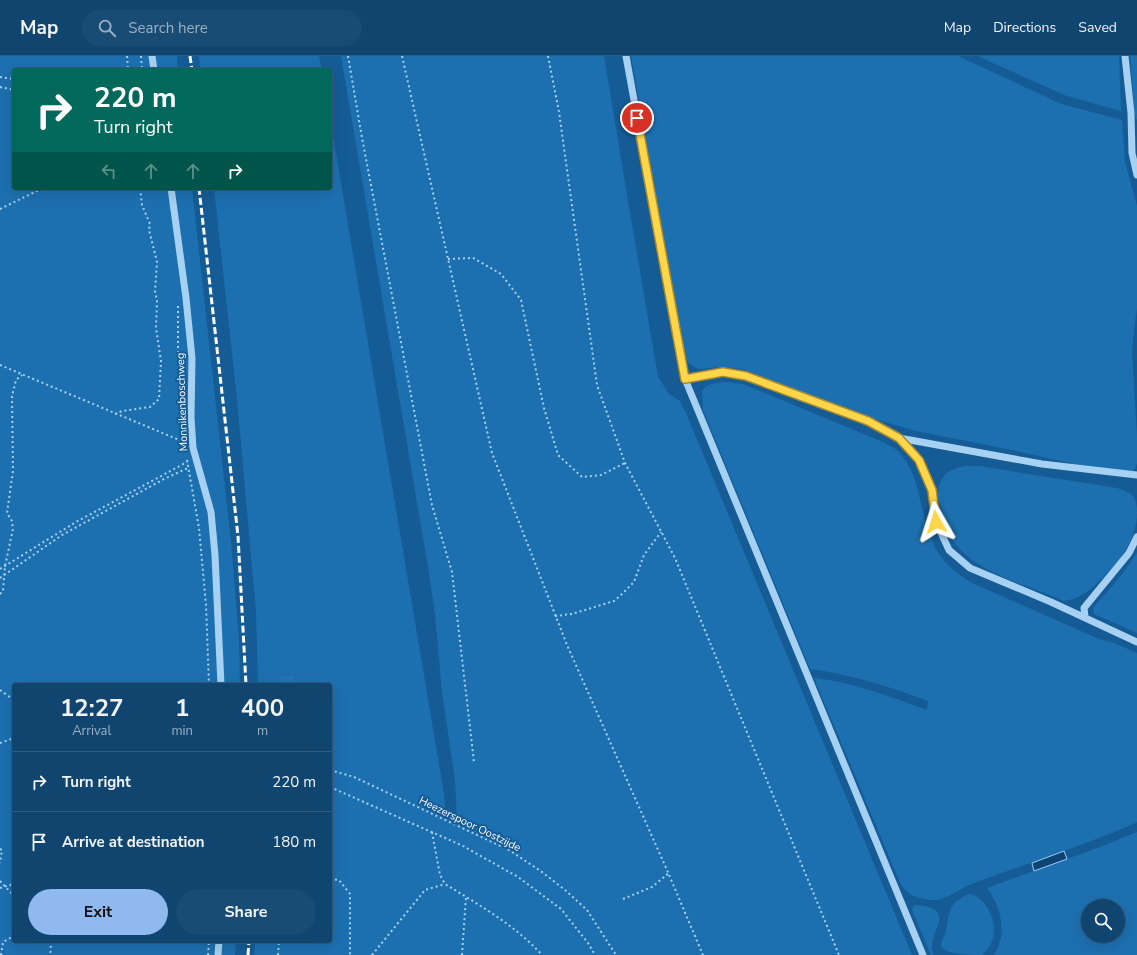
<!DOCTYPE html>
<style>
body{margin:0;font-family:"Nunito Sans",sans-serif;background:#194c75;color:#f1f3f6;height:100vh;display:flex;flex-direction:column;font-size:15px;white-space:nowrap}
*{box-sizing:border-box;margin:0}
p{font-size:13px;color:#9cb1c3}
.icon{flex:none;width:22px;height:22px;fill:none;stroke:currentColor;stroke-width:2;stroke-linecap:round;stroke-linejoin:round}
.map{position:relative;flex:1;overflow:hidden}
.sheet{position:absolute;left:12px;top:627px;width:320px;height:260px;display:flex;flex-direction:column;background:#104570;border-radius:4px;box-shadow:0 4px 16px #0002,0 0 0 1px #305d83}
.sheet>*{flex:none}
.hud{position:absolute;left:12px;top:12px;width:320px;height:122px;border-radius:4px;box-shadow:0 4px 16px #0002,0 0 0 1px #305d83;background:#00695c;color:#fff;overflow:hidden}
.buttons{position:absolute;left:1081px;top:843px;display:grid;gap:8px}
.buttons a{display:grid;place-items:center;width:44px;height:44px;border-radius:50%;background:#104570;box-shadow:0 4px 16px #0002,0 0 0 1px #305d83;font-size:20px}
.pin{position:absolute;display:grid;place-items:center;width:34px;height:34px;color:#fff;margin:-17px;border:2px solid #fff;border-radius:50%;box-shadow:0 1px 4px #0007}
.me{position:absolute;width:44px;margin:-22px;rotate:354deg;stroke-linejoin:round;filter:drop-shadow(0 0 3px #0008)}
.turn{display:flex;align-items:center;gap:14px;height:84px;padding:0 16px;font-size:18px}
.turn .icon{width:52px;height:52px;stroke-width:2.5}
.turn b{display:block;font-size:28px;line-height:34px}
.lanes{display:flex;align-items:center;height:38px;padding:0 16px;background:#0003;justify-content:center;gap:20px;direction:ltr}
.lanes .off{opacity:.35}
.eta{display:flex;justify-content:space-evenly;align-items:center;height:68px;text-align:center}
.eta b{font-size:24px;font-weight:700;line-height:28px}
.primary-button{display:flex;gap:8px;margin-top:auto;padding:8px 16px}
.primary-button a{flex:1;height:46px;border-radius:24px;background:#90b9f0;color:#111;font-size:16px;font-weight:700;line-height:46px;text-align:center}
.primary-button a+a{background:#194c75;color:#f1f3f6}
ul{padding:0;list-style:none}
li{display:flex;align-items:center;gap:12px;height:60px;padding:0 16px;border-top:1px solid #305d83}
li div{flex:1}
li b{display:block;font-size:15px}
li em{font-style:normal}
header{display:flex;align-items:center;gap:24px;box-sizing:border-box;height:56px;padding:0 20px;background:#104570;border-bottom:1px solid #305d83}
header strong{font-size:19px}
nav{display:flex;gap:22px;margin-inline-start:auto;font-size:14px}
.search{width:280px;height:36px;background:#194c75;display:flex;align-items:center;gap:10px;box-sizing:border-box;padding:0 14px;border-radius:22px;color:#9cb1c3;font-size:15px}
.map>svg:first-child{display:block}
</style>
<header>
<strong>Map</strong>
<div class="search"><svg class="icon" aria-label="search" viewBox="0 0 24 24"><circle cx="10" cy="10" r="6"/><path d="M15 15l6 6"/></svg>Search here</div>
<nav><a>Map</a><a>Directions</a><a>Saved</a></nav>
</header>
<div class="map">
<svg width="1137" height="899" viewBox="0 0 1137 899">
<rect width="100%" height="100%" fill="#155c96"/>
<path fill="#1d70b0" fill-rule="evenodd" d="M0,0H177L178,14H14V132H192L231,486L239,584L240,629H14V885H236L235,899H0Z
M199,0H319L322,14H200Z
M341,0H604L626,133L658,321L669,338L680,345L686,357L912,899H254L255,885H330V629H258L256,555L237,343L214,132H330V62L444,738L446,760L457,764L455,724L442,636L435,559L429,517Z
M631,0H958L1061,48L1122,64L1125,106L1137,150V252L1134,273L1132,297L1137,379V407L1135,413L1131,416H1111L1012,394L916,375L861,359L743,313L720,311L699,313L694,311L689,307L685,299Z
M978,0H1119L1121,55L1064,39Z
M1130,0H1137V64L1135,61Z
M727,326L743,328L883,386C887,389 893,391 897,394C921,418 919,455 932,485C940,504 956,518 974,528L1099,583L1114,587L1137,597V766L1117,775L1064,795L971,828C961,832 953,839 943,842C938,845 931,844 925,843C903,840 901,828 893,810L814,622C853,626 890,641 927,654L928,645C890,631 851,618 810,613L703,354L702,335C708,326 717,327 727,326Z
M966,410H979L1117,432C1122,434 1129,436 1133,440C1137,445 1137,452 1137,458C1137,470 1132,483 1126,493C1116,509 1091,538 1073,543C1070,544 1067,544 1064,545C1027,528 970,517 949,478C946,472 944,464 942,458C940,450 937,442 938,434C943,417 949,413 966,410Z
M1137,497V577L1094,558L1093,552L1120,521Z
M1137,776V899H994C1008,878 1001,851 987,832L1100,791ZM1088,850H1118V880H1088Z
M970,838C978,840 982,844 987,851C997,867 997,886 982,899C971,899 946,899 941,890C941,884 945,880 946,875C949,857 949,845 970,838Z
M914,849C964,852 922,880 934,899H931L912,854Z"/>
<path fill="#0d4473" stroke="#99cef5" d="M1064,795L1067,803L1034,815L1032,807Z"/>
<path fill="#2375b5" d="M281,620H294V629H281Z"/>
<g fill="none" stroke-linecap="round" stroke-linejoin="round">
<path stroke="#a6d1f2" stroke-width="2" stroke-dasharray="2 3" stroke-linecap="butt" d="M127,0L128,14
M141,0L142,14
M348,0L362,82L432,449L452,516L474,706
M402,0L492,397L567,589L667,814L703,899
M548,0L559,56L597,329L625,407L675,502L839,899
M0,21L14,23
M0,31L14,34
M0,153L43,132
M448,203L473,202L501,218L521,244L544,352L558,399L582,421L601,419L625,407
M178,250V304L182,360
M0,309L184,386
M115,358L122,355L150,351L159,343L161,305L156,272L157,245L155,235L157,206L149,174L150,168L142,149L140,132
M187,404L199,472L206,549L209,629
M0,513L76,466L187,406
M0,522L62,479L164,423L188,412
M0,538L3,535L5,510L13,473L12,465L7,457L13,415L12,340L16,324L22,319
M555,560L572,558L614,545L621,539L634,526L644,499L661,476
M0,634L14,644
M0,687L14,682
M330,714L354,721L509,794L542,816L565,834L587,854L616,899
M330,731L463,790L518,821L561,853L588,887L595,899
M432,776L440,819L445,828C479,849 515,869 542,899
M0,793L2,794L0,807
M330,823L339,824L350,838V899
M0,825L14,840
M0,832L14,828
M623,843L652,831L669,817
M50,885L51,893L50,899
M1,899L3,886L14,880
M208,899L209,885
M278,899L279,885
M372,899L425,834L445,828
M462,899L466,841"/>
<path stroke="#a6d1f2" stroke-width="7" d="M152,0L154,14
M626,0L685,323L923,899
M1125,0L1131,57L1132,97L1137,119
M171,132L186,242L192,302L191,362L193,392L211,456L215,499L221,629
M685,323L723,316L746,320L868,365L899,382L919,405L932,434L936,466L949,494L970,512L1051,546L1137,586
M899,382L1042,408L1137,419
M1085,561L1084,552L1129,497L1137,481
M218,899L219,885"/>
<path stroke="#fff" stroke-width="3" stroke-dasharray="7 3" stroke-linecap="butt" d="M190,0L192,14
M199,132L238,480L246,629
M248,899L249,885"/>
</g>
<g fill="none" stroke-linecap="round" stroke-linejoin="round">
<defs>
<path id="route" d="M637,62L685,323L723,316L746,320L868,365L899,382L919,404L932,434L936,466"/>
</defs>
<use href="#route" stroke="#a68a30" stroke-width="10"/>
<use href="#route" stroke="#ffd54a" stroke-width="7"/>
</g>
<g text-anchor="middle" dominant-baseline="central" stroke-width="4" stroke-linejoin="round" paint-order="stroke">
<g font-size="11" fill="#fff" stroke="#155c96">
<text transform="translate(182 346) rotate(-92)">Monnikenboschweg</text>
<text transform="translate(470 768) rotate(26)">Heezerspoor Oostzijde</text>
</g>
</g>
</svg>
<div class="buttons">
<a><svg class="icon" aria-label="search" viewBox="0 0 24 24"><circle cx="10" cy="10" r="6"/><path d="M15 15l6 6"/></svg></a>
</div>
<div class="pin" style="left:637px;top:62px;background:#d93025"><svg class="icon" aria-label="arrive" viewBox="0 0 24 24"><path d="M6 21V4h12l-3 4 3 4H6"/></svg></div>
<svg class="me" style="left:936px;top:466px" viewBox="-20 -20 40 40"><path d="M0-17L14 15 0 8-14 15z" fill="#ffd54a" stroke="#fff" stroke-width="4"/></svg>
<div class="hud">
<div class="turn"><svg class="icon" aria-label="right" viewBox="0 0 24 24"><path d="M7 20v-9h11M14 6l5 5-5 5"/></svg><div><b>220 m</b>Turn right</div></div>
<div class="lanes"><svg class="icon off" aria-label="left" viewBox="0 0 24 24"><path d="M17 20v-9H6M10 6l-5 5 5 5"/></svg><svg class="icon off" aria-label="ahead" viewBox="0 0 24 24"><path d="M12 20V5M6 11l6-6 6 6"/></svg><svg class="icon off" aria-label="ahead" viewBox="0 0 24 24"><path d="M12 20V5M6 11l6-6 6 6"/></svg><svg class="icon" aria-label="right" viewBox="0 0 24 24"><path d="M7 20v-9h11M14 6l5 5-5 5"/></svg></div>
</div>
<section class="sheet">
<div class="eta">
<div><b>12:27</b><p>Arrival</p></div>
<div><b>1</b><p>min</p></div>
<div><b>400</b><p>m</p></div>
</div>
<ul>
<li><svg class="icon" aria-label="right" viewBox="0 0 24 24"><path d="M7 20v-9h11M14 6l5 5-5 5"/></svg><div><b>Turn right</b></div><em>220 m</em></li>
<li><svg class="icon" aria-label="arrive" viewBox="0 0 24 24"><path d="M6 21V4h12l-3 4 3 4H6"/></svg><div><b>Arrive at destination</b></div><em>180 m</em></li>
</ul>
<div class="primary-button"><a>Exit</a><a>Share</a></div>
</section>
</div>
